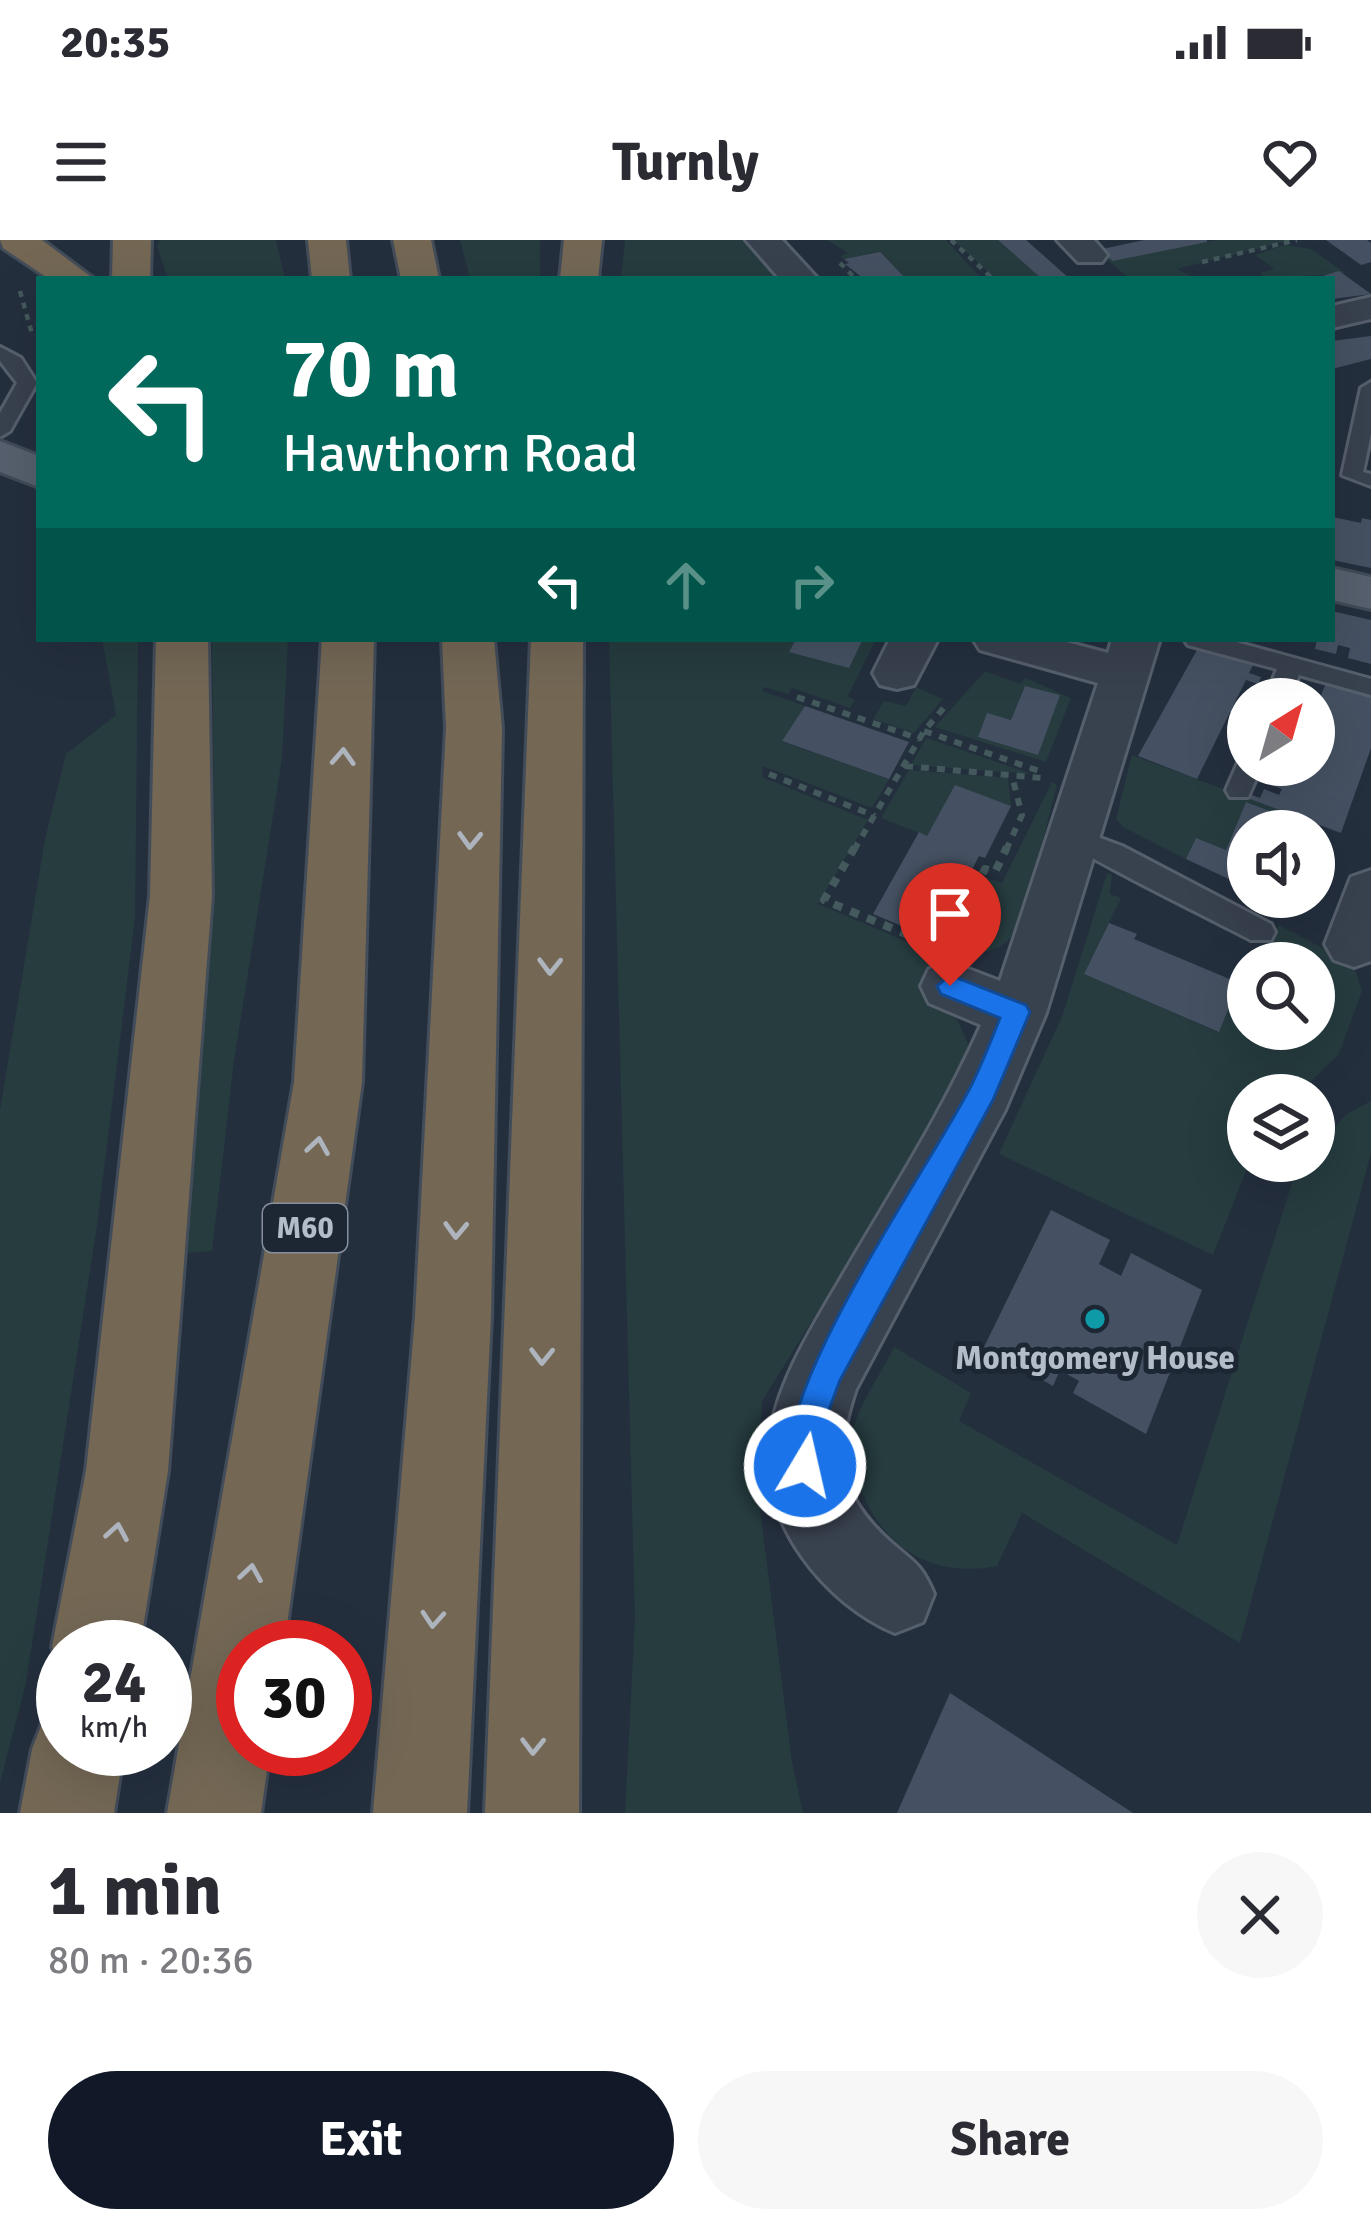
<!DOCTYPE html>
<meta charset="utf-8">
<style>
body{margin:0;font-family:Signika,sans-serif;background:#f7f7f7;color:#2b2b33;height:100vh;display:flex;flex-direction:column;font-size:45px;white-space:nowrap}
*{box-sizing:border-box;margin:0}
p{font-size:39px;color:#7c7c81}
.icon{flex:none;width:66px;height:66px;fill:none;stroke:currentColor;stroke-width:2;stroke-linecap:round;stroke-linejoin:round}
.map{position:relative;height:1573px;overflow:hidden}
.panel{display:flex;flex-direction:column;background:#fff;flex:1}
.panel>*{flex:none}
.hud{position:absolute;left:36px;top:36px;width:1299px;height:366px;border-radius:0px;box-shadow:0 12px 48px #0002;background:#00695c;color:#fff;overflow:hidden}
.needle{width:78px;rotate:37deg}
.buttons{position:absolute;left:1227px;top:438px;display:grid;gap:24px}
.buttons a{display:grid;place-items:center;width:108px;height:108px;border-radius:50%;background:#fff;box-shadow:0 12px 48px #0002;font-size:60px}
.speed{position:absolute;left:36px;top:1380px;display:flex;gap:24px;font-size:60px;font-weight:700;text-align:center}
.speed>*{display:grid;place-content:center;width:156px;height:156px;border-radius:50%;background:#fff;box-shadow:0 12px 48px #0002;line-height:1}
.speed small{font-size:30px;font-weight:400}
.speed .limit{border:18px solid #d22;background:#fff;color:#111}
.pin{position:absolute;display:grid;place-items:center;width:102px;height:102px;color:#fff;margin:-123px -51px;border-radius:50% 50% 50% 0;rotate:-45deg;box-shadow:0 0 12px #0007}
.pin .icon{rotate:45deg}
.me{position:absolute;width:132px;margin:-66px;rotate:9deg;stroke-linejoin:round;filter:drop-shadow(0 0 9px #0008)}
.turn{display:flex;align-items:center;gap:42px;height:252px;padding:0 48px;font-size:54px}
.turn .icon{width:156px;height:156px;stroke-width:2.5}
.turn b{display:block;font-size:84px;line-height:102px}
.lanes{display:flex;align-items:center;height:114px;padding:0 48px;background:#0003;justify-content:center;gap:60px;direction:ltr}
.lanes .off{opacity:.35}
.round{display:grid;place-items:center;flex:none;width:126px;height:126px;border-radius:63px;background:#f7f7f7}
.summary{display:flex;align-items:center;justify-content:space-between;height:204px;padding:0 48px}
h1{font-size:72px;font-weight:800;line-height:90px}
.action{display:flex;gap:24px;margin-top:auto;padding:24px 48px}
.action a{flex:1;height:138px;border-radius:72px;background:#111827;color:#fff;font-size:48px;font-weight:800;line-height:138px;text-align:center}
.action a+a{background:#f7f7f7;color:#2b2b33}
.status{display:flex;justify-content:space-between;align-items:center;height:84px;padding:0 60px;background:#fff;direction:ltr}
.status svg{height:33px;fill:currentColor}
header{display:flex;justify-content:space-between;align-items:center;height:156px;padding:0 48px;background:#fff;font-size:54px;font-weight:800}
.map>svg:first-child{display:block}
</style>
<div class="status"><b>20:35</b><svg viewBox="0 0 49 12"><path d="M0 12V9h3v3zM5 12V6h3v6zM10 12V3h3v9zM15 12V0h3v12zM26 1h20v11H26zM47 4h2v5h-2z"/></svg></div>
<header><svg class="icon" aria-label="menu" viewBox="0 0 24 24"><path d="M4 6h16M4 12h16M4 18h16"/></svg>Turnly<svg class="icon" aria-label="heart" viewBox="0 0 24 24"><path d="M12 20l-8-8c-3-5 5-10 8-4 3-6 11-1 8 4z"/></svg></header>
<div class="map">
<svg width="1371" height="1573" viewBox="0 0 1371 1573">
<rect width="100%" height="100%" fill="#242f3e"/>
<path fill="#263c3f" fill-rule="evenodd" d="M160,0H276L285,39H168L157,6Z
M460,0H540V39H470Z
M625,0H747L779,39H621Z
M827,0H946L982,39H906L880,12L844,19L841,16L848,13Z
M953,0H998L1042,39H996Z
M1218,0H1291L1177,29L1197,39H1130L1106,19Z
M1284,5L1311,9L1345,33L1267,39L1260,33L1274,29L1255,15Z
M102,399H138L135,678L97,986L26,1443L0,1543V870L45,599L66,514L116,475Z
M212,399H288L282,519L234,821L212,1011L185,1013L214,581Z
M609,399H876L848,456L855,460L850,468L792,448L788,454L764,447L762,451L805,466L783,502L889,539L872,568L763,526L762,537L868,580L818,664L941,716L926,753L957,779L972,813L895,948L762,1161L758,1254L792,1522L803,1573H625L635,1378Z
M985,431L1020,444L1026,438L1071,458L1046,522L935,487ZM1025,446L1059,455L1038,514L978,497L987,474L1011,480Z
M916,447L943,459L914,493L873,479L884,461L906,466Z
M926,498H927L1032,534L911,525Z
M1132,515L1306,580L1305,584L1247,562L1226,610L1196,599L1186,619L1123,587L1116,579Z
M909,530L1008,538L1011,566L955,546L927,596L881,578Z
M1052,542L1057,545C1048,576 1027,681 1008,700C992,716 975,713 955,707L987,638L1002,643Z
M1107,633L1112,635L1110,654L1121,658L1084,734L1218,792L1239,743L1246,746L1248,741V789H1314V723H1256L1279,685L1353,724L1362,751L1339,814L1297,855H1248L1250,921L1213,1015L999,914L1063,774Z
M1371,861V913L1240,1403L1022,1273L997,1326C931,1339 882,1307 859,1245C855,1234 847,1221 848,1210C852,1174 878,1139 894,1107L971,1153L959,1181L1177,1305L1298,924L1314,921V908L1347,874Z"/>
<path fill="#455162" d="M998,0H1026L1070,39H1042Z
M1144,0H1207V2L1113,21L1098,10Z
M1326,0H1367L1371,3V22L1361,25Z
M880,12L889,21L906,39H864L845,24L849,23L844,19Z
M1339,31L1371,54L1332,59V39H1313Z
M1371,96V119L1332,129V101Z
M1333,277L1361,283L1362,278L1371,280V328L1332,320Z
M1332,371L1371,380V424L1348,418L1350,408L1338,405L1336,414L1315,409L1317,399H1332Z
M796,399H863L849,428L789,412Z
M1198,408L1254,423L1249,433L1261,437L1258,444L1246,440L1232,468L1248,475V479L1230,472L1197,539L1138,516Z
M1326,443L1371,454V508L1341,593L1247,558L1249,554L1260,558L1264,549L1279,555L1282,549L1269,544L1273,533L1288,538L1290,532L1274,525H1314V473Z
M1025,446L1060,455L1038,515L978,497L987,473L1011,480Z
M805,466L909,502L889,539L782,501Z
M955,545L1011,566L985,618L979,616L936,700L873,674L919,592L927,596Z
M1246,562L1305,584L1303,591H1248V648L1186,619L1196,598L1226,610Z
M1109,683L1137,694L1134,699L1239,743L1219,792L1084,734Z
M1051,970L1110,1000L1099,1024L1121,1036L1131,1013L1202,1050L1146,1194L1073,1153L1079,1141L1060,1130L1053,1146L984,1107Z
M950,1453L1133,1573H897Z"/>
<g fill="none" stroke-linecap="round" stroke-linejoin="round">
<defs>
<path id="lane" d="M0,107L21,118L37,143L10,191L0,197V173L17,143L0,121Z
M1371,142V194L1363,232L1371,234V246L1342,235L1361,148Z
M1184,399H1225L1371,439V455L1299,435L1289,459H1265L1277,429L1188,405Z
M1248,516V525H1262L1248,557H1230L1226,550L1240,518Z
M1076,589L1122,606L1271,684L1275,692L1271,700H1251C1225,686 1070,610 1063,599Z"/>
<path id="street" d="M746,0H782L818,39H780Z
M1057,0H1094L1107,15L1102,22H1078Z
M1371,57V79L1332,88V66Z
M890,399H938L914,445L897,449L880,445L873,433Z
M973,399H1055L1108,413L1112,399H1160L1046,773L1005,870L856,1149C833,1216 838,1256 893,1304C915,1323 922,1325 934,1354L923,1382L895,1393C825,1364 757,1280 769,1199C778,1139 814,1085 844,1033C892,951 943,871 981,785L929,763L921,746L929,729L950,722L1000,741L1098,443L980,410Z
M1371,630V721L1354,727L1334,720L1325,704L1351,637Z"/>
<path id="primary" d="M0,201L39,216V247L0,232Z
M1332,328L1371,337V369L1332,360Z"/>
<path id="highway" d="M0,0H42L94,39H49L3,8Z
M113,0H151L150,39H112Z
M308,0H346L350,39H312Z
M393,0H431L439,39H401Z
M564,0H602L598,39H560Z
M156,399H208L212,656L168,1231L140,1407H63V1434L52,1407L86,1231L150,656Z
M322,399H374L362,842L284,1407H243V1509H270L261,1573H167L294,842Z
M442,399H494L502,488L491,1077L467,1573H373L415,1077L446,488Z
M531,399H583L579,1573H485Z
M63,1469V1509H124L114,1573H20L32,1509L45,1476Z"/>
</defs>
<use href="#lane" stroke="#565f6c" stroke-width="6"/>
<use href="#street" stroke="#565f6c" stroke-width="6"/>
<use href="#primary" stroke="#414a57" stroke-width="6"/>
<use href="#highway" stroke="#434c59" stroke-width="6"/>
<path stroke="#44595c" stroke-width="4.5" stroke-dasharray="6 6" stroke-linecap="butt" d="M951,0L993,39
M1202,22L1297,0
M840,23L856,39
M20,51L32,94"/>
<path stroke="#44595c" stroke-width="6" stroke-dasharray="8 8" stroke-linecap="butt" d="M797,457L920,499
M924,491L1042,532
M905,526L1042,538
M769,534L875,576
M854,610L924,491L948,463
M1006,610L1022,575L1012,536"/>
<path stroke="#44595c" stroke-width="8" stroke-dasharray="9 9" stroke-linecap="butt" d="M855,607L824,660L925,702
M950,698L985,629L995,632L1007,607"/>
<use href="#lane" fill="#38414e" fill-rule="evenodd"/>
<use href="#street" fill="#38414e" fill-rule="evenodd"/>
<use href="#primary" fill="#56606e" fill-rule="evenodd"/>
<use href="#highway" fill="#746855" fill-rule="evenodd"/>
</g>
<defs><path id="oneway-chevron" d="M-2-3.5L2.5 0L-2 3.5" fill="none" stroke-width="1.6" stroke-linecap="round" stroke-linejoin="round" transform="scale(3)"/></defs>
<g stroke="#aeb4bd">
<use href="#oneway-chevron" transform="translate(343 517) rotate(-87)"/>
<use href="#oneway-chevron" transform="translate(470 600) rotate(92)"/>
<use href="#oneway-chevron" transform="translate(550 726) rotate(91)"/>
<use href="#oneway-chevron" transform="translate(318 906) rotate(-81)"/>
<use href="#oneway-chevron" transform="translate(456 990) rotate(92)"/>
<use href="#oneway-chevron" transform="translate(542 1116) rotate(91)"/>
<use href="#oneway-chevron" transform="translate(117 1292) rotate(-80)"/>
<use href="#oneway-chevron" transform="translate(251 1333) rotate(-81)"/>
<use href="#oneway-chevron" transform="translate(433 1379) rotate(94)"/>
<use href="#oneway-chevron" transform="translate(533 1506) rotate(91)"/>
</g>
<path fill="#1a73e8" stroke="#114b97" stroke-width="3" d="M950,735L1026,765L1030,772L993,860L840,1140L826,1178L817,1237L805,1242L793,1237C762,1164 933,922 971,846C982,824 991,801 1000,778L941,754L937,746Z"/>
<circle fill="#0f9aa8" stroke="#1d2633" stroke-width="4.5" cx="1095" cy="1079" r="12"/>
<g text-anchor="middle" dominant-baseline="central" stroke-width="10" stroke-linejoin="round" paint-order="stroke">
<rect fill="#1d2633" stroke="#878f9c" stroke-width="3" x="263" y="964" width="84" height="48" rx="9"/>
<g font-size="30" font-weight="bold" fill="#b4bcc9">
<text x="305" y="988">M60</text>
</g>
<g font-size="33" font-weight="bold" fill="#b4bcc9" stroke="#1d2633">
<text x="1095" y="1118">Montgomery House</text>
</g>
</g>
</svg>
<div class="buttons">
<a><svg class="needle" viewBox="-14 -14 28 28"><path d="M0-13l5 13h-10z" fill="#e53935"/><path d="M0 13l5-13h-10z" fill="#7c7c81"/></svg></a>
<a><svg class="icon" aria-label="sound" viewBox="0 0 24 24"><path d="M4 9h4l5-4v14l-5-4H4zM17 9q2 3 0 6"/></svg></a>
<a><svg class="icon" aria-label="search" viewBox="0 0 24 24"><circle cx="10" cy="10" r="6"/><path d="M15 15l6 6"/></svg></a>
<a><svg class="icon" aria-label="layers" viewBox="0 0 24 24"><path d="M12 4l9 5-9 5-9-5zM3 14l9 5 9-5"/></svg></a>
</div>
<div class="speed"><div>24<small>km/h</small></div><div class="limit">30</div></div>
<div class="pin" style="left:950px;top:746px;background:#d93025"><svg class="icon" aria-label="arrive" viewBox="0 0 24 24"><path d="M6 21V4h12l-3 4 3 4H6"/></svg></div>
<svg class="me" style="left:805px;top:1226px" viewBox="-20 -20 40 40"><circle r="17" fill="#1a73e8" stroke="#fff" stroke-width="3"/><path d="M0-11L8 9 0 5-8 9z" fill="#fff"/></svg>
<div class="hud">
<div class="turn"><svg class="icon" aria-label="left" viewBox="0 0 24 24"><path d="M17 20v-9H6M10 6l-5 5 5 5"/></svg><div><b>70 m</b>Hawthorn Road</div></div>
<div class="lanes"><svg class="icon" aria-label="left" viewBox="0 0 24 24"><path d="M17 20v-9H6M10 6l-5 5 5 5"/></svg><svg class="icon off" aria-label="ahead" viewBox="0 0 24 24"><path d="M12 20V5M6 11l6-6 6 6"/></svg><svg class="icon off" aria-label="right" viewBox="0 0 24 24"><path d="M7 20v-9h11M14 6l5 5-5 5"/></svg></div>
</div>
</div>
<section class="panel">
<div class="summary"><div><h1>1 min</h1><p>80 m · 20:36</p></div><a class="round"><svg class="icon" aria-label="close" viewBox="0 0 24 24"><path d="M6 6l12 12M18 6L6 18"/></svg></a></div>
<div class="action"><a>Exit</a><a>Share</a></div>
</section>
